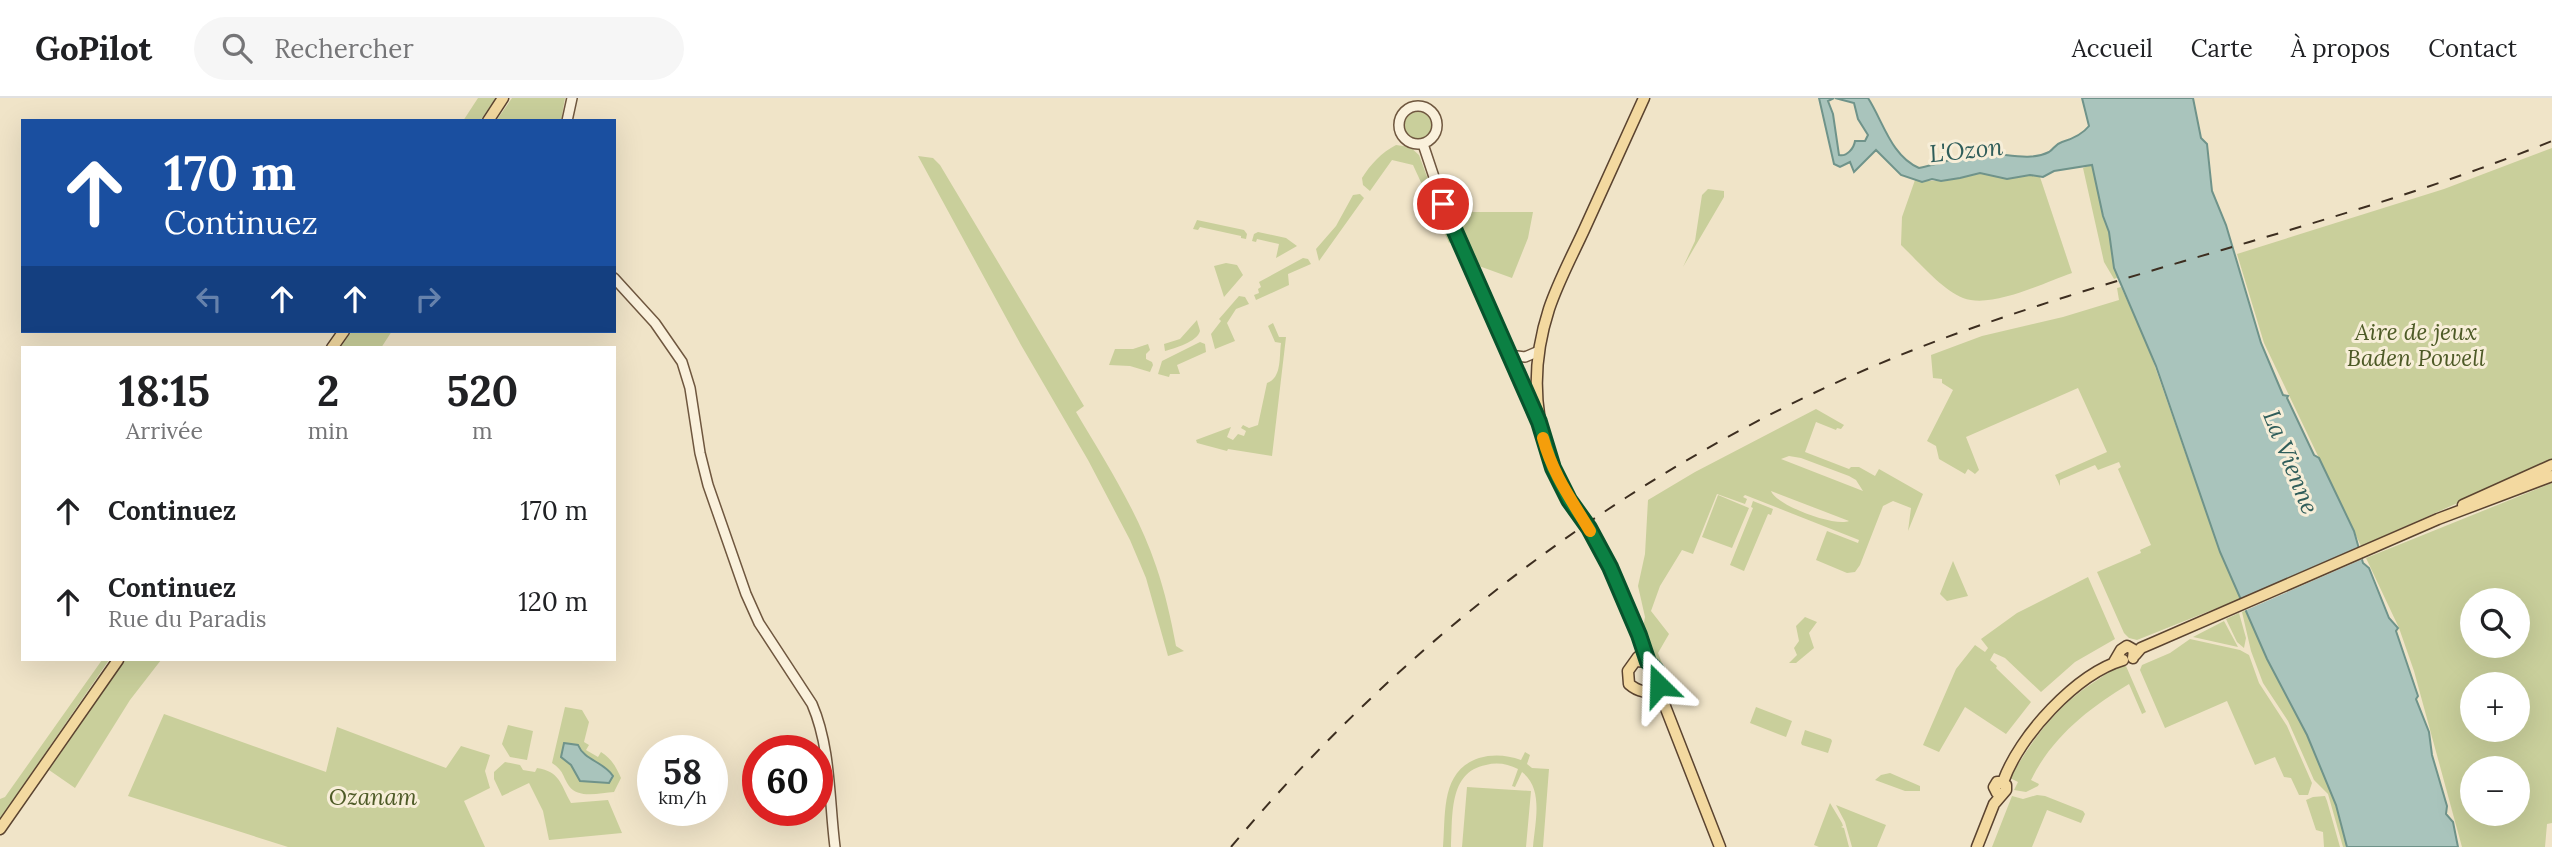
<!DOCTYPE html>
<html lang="fr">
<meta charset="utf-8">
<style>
body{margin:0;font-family:Lora,serif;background:#f6f6f6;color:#202124;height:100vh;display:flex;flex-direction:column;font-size:26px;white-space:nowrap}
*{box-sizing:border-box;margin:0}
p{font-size:23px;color:#757577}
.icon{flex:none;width:38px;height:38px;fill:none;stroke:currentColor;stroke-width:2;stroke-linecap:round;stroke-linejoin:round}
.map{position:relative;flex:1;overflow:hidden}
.drawer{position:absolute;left:21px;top:248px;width:595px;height:315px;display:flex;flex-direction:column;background:#fff;border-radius:0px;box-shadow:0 7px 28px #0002}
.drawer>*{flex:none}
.guide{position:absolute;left:21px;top:21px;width:595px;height:214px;border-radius:0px;box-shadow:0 7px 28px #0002;background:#1a4fa0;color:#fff;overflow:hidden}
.tools{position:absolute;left:2460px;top:490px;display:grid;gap:14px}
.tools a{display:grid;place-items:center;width:70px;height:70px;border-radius:50%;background:#fff;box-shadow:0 7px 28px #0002;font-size:35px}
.speed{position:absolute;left:637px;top:637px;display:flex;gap:14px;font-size:35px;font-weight:700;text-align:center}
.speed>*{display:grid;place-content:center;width:91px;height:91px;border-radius:50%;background:#fff;box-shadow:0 7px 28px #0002;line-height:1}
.speed small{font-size:18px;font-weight:400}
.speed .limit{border:10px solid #d22;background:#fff;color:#111}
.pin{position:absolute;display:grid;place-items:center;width:60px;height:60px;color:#fff;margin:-30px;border:4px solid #fff;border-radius:50%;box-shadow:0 2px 7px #0007}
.me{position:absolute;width:77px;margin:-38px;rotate:338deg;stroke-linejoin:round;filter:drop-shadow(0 0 5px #0008)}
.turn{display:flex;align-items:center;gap:24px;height:147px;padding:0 28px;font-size:32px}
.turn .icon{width:91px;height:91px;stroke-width:2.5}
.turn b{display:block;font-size:49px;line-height:60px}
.lanes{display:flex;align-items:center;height:66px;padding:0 28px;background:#0003;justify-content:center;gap:35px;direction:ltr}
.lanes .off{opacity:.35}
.eta{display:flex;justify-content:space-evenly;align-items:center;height:119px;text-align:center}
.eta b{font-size:42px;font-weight:700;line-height:49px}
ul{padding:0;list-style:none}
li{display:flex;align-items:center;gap:21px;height:91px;padding:0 28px}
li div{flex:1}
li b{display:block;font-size:26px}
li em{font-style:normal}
header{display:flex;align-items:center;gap:42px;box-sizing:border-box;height:98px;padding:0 35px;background:#fff;border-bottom:2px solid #e0e0e0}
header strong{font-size:33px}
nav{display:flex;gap:38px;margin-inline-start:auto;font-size:24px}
.search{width:490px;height:63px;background:#f6f6f6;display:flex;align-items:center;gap:18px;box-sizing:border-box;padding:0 24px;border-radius:38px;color:#757577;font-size:26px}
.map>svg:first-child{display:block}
</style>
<header>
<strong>GoPilot</strong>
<div class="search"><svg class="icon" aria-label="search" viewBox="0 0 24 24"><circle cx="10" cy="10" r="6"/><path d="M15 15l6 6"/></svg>Rechercher</div>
<nav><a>Accueil</a><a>Carte</a><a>À propos</a><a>Contact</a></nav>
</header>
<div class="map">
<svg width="2552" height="749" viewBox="0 0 2552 749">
<rect width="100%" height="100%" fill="#f0e4c8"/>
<path fill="#c9cf9b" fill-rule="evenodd" d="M478,0H496L480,23H463Z
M512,0H565L561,23H496Z
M1404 28a14 14 0 1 1 28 0a14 14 0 1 1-28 0Z
M1396,47L1410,49L1419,57L1451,144L1449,145L1413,67L1392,62L1370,93L1363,87L1362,80C1370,67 1382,54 1396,47Z
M2552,50V363L2361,448L2264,245L2237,156L2444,91Z
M918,58L933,60L940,67L1084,308L1076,314C1105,363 1138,414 1156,468C1165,494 1171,521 1176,548L1184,553L1168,558L1146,480L1130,442L1088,362L1021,247Z
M2094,66L2104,122L2110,131L2119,179L2114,181L2104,164L2083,70Z
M1981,75L2007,81L2030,77L2040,79L2072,175C2043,185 1992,211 1963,200C1942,192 1917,162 1901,147L1902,119L1915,82C1937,85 1959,81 1981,75Z
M1708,91L1724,93V99L1683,169L1695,143L1702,97Z
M1360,96L1364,100L1319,163L1316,151L1336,128L1353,97Z
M1455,114H1533L1528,140L1512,180L1479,168Z
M1197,122L1244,132L1247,136L1246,141L1241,140V138L1200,129L1198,132L1193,131Z
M1258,134L1286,140L1297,148L1276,160L1279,146L1257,141L1256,144L1252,143L1254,136Z
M1303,160L1308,161L1311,166L1288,176L1289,187L1256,202L1254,197L1259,195L1258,191L1261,189L1259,184Z
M1226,165L1237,167L1243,177L1224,199L1214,168Z
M2121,189L2147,246L2220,454L2242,500L2137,542L2129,540L2124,535L2097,474L2141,455L2140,452L2151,447L2118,371L2121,369L2119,364L2098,372L2095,367L2060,382V388L2055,377L2107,354L2078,290L1966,339L1979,372L1975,376L1968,371L1965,376L1939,361L1936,348L1927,343L1953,292L1942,285V281L1933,280L1931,257L1982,238L2063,219L2119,202L2117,190Z
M1239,198L1245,199L1249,206L1236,211L1227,225L1235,243L1215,251L1211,236L1221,223L1219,221Z
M1197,222C1197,223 1200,232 1200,233C1197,244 1175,250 1165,253L1164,246L1180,241Z
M1273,225L1279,239H1286L1272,358L1228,351L1227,353L1197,345L1196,342L1231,329L1227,339L1233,342L1238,336L1244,338L1246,333L1241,330L1243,327L1249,330L1258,327L1267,285C1282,280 1279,259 1281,245L1275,244L1268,228Z
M352,233H392L381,250H340Z
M1200,244L1205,246L1206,254L1177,267L1180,276H1170L1169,279L1158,276L1162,263Z
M1148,246L1150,252L1146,256V261L1152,264L1153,267L1150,274L1130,268L1109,267L1115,251H1133Z
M1816,311L1844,327L1841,331L1837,330L1836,332L1816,324L1805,354L1849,371L1851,369H1859L1875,378L1879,371L1923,396L1908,433L1911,410L1893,403L1883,408L1860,467L1855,474L1847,475L1816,462L1827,433L1858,445L1859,442L1745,397L1743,399L1747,401L1745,406L1717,396L1693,456L1682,452L1660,488L1651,513L1669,536L1658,555L1667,578L1661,575L1650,555L1643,530L1645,519L1638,488L1645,456L1648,402L1695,374ZM1789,358L1801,360L1849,378L1856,382L1863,393L1781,361ZM1771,393L1849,423C1834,429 1776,407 1771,393Z
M2552,385V725L2547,726L2545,749H2462L2414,573L2399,530L2366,460ZM2518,502V548H2473V502ZM2518,586V632H2473V586ZM2518,670V716H2473V670Z
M1718,397L1749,410L1732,450L1702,439Z
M1753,403L1773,411L1771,417L1768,416L1744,473L1730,467L1753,410L1751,409Z
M1953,463L1968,498L1947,503L1940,496Z
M2088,479L2115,541L2075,564L2041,594L2005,560L1994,555L1990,562L1997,568L1996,570L2031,604L2006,636L1965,609L1939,654L1923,647L1956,571L1975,547L1985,554L1988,550L1981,541L2017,515Z
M2247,512L2267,561L2307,637L2336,707L2347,749H2343L2328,696L2314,682L2288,623L2263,585L2251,553L2242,514Z
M2239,515L2246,540L2244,550L2237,544L2226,521Z
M1805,519L1817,524L1809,535L1814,550L1796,565H1789L1797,557L1794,550L1799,543L1796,528Z
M2224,523L2238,549L2193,539Z
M2190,541L2240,552L2249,557L2259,585L2287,628L2312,685L2308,697H2299L2291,680L2284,679L2275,659L2255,667L2227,603L2165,630L2140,572L2142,567L2170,555Z
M102,562H109L0,721V701L5,699Z
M125,562H161L130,602L75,690L49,672Z
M2119,565L2126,568L2146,614L2142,616L2129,586C2089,610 2052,639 2031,682L2039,686L2038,688L2026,694L2014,692L2018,684L2010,680C2028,649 2047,621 2075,598C2089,586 2106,578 2119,565Z
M565,609L582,612L589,624L584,644L589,647L586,652L598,659L601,654C612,661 616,669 621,680L614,694C600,695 578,701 569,688C562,677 564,673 552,665Z
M1756,609L1792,623L1786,639L1750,625Z
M164,616L326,674L337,629L446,670L461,648L490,657L485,673L490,690L464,703L485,749H288L128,698Z
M508,627L533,633L527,662L510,659L502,646Z
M1805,632L1831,641L1832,643L1828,655L1802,647L1801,645Z
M1525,654L1530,657L1527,666L1532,670L1549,671L1543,749H1533C1535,724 1544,691 1522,674L1515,689L1512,688L1518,671C1508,666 1497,664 1486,667C1448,674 1453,719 1451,749H1443C1446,716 1440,673 1479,660C1493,656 1507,657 1521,662Z
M505,664L520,667L523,672L535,674L537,670C560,674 560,685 571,705L608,702L622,735L549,742L543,713L529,685L502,698L494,681V674Z
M1890,675L1920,688V693H1905L1875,682L1881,677Z
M1467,689L1531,693L1526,749H1462Z
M2037,697L2045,698L2083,713L2085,716L2081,725L2047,712L2032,749H1992L2012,698L2023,701Z
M2325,698L2327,703L2340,749H2324L2323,734L2316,732L2306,702L2313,699Z
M1830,705L1842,725L1843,728L1841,729L1844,730L1849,749H1819L1814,747Z
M1836,707L1886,727L1877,749H1852L1845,724Z"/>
<path fill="#a9c4bc" stroke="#6f938a" stroke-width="2" d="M1819,0H1834L1828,3L1833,16L1839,57C1847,59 1854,50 1855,43H1865L1868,37L1858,21L1854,5L1835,0H1868C1883,23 1891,58 1919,70C1939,66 1957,59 1978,56C2000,53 2027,65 2049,54C2054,51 2055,46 2062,44C2072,41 2082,37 2089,28L2082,0H2193L2201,40L2207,46L2212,93L2226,127L2261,245L2283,297L2288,298L2287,300L2314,357L2319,360L2354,433L2363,465L2369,470L2389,520L2398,530L2396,533L2418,598L2416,601L2429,634L2432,657L2447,708L2446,716L2453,724L2458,749H2347L2336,707L2307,637L2267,561L2220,454L2156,268L2114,170L2109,134L2103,118L2092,67L2054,73L2043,79L2030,77L2007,81L1980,75L1960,80L1941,83L1932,81L1922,84L1901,77L1876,52L1854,74L1850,64L1840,69L1834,66Z
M564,645L578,647C584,662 604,664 613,678L609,685L580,683L571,667L561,659Z"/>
<path fill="#f0e4c8" d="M2361,448L2365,460L2244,513L2239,501Z"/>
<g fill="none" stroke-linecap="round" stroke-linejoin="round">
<defs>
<path id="secondary" d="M1399 27a19 19 0 1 1 38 0a19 19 0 1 1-38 0Z
M567,23L572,0
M1423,46L1443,106L1539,322
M614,180L655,225L682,264L690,290L700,355L708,387L746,496L759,525L812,606C831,650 829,702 835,749
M1509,257L1525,259L1539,253"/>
<path id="primary" d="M488,23L503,0
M332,250L344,233
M2463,407L2552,367
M1584,424C1538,359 1524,288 1549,211C1558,184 1572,158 1584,132C1604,88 1624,44 1644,0
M1589,431L1619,488L1648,564
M2135,557L2141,550L2155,544L2438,421L2552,378
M1638,559L1628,573L1629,586C1637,593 1649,597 1658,590
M1636,563L1648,564L1657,576L1661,598L1720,749
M2114,564L2121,552L2127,548L2134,552L2133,560
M2003,684C2019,638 2076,576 2123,562
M0,731L118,562
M1977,749L1994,706L2006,692V687L2001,684H1997L1994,689L1997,695L2001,696"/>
</defs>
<use href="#secondary" stroke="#6f573f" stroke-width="12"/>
<use href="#primary" stroke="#5b4430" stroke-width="13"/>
<use href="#secondary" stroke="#faf1dc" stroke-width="9"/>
<use href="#primary" stroke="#f3d9a0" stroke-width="10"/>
<path stroke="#3d2e20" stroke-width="2" stroke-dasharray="12 12" stroke-linecap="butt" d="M1231,749C1426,517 1676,336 1961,234C2156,164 2360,121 2552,43"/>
<defs>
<path id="primary-bridge" d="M1584,424L1589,431"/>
</defs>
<use href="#primary-bridge" stroke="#5b4430" stroke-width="13" stroke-linecap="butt"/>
<use href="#primary-bridge" stroke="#f3d9a0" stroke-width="10"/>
</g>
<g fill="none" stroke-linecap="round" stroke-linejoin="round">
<defs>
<path id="route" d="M1443,106L1539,324L1553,370L1569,402L1589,430L1610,469L1639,537L1648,564L1656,572L1659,587"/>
</defs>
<use href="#route" stroke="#07532c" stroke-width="18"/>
<use href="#route" stroke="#0b8043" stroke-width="12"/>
<path stroke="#f59e0b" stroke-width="12" d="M1543,340C1553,377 1571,401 1590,433"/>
</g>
<g text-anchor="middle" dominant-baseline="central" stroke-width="6" stroke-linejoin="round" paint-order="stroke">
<g font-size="23" font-style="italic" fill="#4d5a26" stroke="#f7eed8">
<text x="2416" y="233">Aire de jeux<tspan x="2416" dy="26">Baden Powell</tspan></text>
<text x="373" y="698">Ozanam</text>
</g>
<g font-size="24" font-style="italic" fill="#2f5d5a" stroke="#f7eed8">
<text transform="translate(1966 52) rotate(-6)">L'Ozon</text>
<text transform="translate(2291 364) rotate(68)">La Vienne</text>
</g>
</g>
</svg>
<div class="tools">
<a><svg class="icon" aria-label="search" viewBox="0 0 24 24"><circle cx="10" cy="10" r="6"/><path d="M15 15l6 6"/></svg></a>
<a>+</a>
<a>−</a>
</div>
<div class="speed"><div>58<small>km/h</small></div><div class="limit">60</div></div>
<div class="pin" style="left:1443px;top:106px;background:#d93025"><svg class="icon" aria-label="arrive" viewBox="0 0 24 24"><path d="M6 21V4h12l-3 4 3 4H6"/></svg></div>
<svg class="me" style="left:1659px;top:587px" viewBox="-20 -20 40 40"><path d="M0-17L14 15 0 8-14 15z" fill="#0b8043" stroke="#fff" stroke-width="4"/></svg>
<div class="guide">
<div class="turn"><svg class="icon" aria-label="ahead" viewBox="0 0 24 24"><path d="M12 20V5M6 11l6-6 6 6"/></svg><div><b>170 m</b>Continuez</div></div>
<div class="lanes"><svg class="icon off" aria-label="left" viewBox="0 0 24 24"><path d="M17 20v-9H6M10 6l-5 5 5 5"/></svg><svg class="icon" aria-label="ahead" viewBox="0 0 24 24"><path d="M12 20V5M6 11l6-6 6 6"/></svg><svg class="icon" aria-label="ahead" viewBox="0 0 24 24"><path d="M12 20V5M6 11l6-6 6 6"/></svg><svg class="icon off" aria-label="right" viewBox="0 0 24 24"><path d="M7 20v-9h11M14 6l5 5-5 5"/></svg></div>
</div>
<section class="drawer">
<div class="eta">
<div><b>18:15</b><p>Arrivée</p></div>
<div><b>2</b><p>min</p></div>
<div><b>520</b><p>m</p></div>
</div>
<ul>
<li><svg class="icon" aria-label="ahead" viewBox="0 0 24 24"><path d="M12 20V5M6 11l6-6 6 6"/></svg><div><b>Continuez</b></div><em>170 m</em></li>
<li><svg class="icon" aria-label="ahead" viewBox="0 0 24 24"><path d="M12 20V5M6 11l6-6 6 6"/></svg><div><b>Continuez</b><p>Rue du Paradis</p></div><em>120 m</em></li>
</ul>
</section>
</div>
